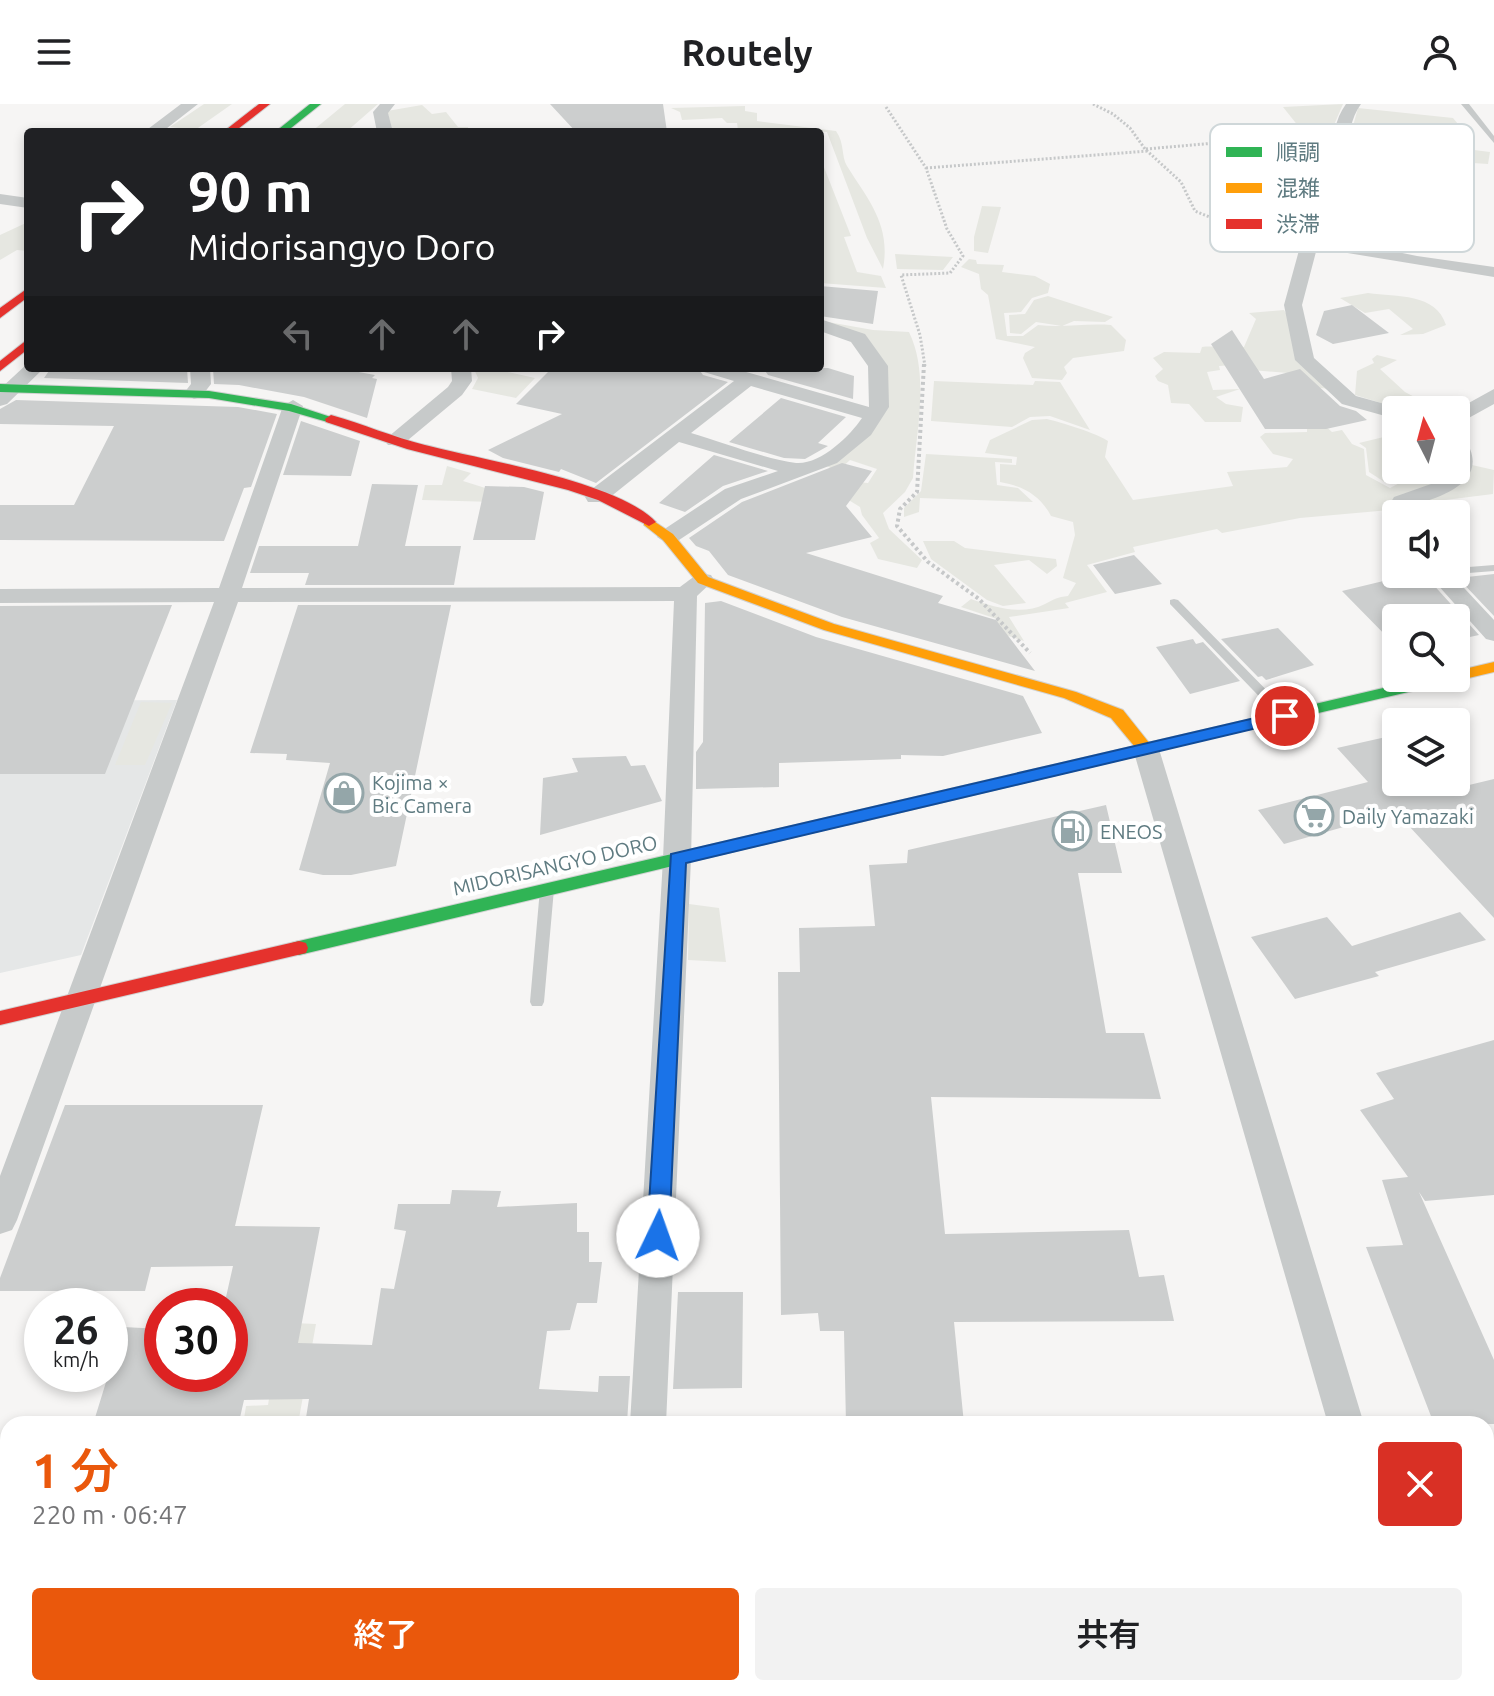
<!DOCTYPE html>
<html lang="ja">
<meta charset="utf-8">
<style>
body{margin:0;font-family:Ubuntu,"Noto Sans JP",sans-serif;background:#f2f2f2;color:#202124;height:100vh;display:flex;flex-direction:column;font-size:30px;white-space:nowrap}
*{box-sizing:border-box;margin:0}
p{font-size:26px;color:#757577}
.icon{flex:none;width:44px;height:44px;fill:none;stroke:currentColor;stroke-width:2;stroke-linecap:round;stroke-linejoin:round}
.map{position:relative;flex:1;overflow:hidden}
.sheet{position:absolute;left:0px;top:1312px;width:1494px;height:280px;display:flex;flex-direction:column;background:#fff;border-radius:24px 24px 0 0;box-shadow:0 4px 12px #0003}
.sheet>*{flex:none}
.banner{position:absolute;left:24px;top:24px;width:800px;height:244px;border-radius:8px;box-shadow:0 4px 12px #0003;background:#202124;color:#fff;overflow:hidden}
.needle{width:52px;rotate:354deg}
.fabs{position:absolute;left:1382px;top:292px;display:grid;gap:16px}
.fabs a{display:grid;place-items:center;width:88px;height:88px;border-radius:8px;background:#fff;box-shadow:0 4px 12px #0003;font-size:40px}
.speed{position:absolute;left:24px;top:1184px;display:flex;gap:16px;font-size:40px;font-weight:700;text-align:center}
.speed>*{display:grid;place-content:center;width:104px;height:104px;border-radius:50%;background:#fff;box-shadow:0 4px 12px #0003;line-height:1}
.speed small{font-size:20px;font-weight:400}
.speed .limit{border:12px solid #d22;background:#fff;color:#111}
.pin{position:absolute;display:grid;place-items:center;width:68px;height:68px;color:#fff;margin:-34px;border:4px solid #fff;border-radius:50%;box-shadow:0 2px 8px #0007}
.me{position:absolute;width:88px;margin:-44px;rotate:3deg;stroke-linejoin:round;filter:drop-shadow(0 0 6px #0008)}
.turn{display:flex;align-items:center;gap:28px;height:168px;padding:0 32px;font-size:36px}
.turn .icon{width:104px;height:104px;stroke-width:2.5}
.turn b{display:block;font-size:56px;line-height:68px}
.lanes{display:flex;align-items:center;height:76px;padding:0 32px;background:#0003;justify-content:center;gap:40px;direction:ltr}
.lanes .off{opacity:.35}
.round{display:grid;place-items:center;flex:none;width:84px;height:84px;border-radius:8px;background:#f2f2f2}
.headline{display:flex;align-items:center;justify-content:space-between;height:136px;padding:0 32px}
h1{font-size:48px;font-weight:600;line-height:60px;color:#ea580c}
.primary-button{display:flex;gap:16px;margin-top:auto;padding:16px 32px}
.primary-button a{flex:1;height:92px;border-radius:8px;background:#ea580c;color:#fff;font-size:32px;font-weight:600;line-height:92px;text-align:center}
.primary-button a+a{background:#f2f2f2;color:#202124}
header{display:flex;justify-content:space-between;align-items:center;height:104px;padding:0 32px;background:#fff;font-size:36px;font-weight:600}
.map>svg:first-child{display:block}
</style>
<header><svg class="icon" aria-label="menu" viewBox="0 0 24 24"><path d="M4 6h16M4 12h16M4 18h16"/></svg>Routely<svg class="icon" aria-label="person" viewBox="0 0 24 24"><circle cx="12" cy="8" r="4"/><path d="M4 21q1-7 8-7t8 7"/></svg></header>
<div class="map">
<svg width="1494" height="1592" viewBox="0 0 1494 1592">
<rect width="100%" height="100%" fill="#f6f5f4"/>
<path fill="#e5e7e7" d="M177,596L81,851L0,869V597Z"/>
<path fill="#e6e7e1" d="M204,0H232L195,26L170,23Z
M345,0H378L346,28H311Z
M1343,0L1334,21L1317,20L1332,25L1303,28L1283,3Z
M422,1L432,10L446,8L458,23H468L469,28H393L387,7Z
M745,2V7L757,9V17L836,27C845,40 841,52 847,62C869,97 891,121 883,165L867,134L827,28H717L738,26L737,19H727L722,14L682,16L680,8L671,4Z
M1358,4L1453,14L1469,33L1474,46L1490,48L1488,60L1354,51L1352,30L1367,31L1351,29Z
M820,53L851,132L844,133L857,168L881,172L886,184L820,179Z
M982,102L1001,103L988,149L974,147V133Z
M28,118V147L17,146L0,156V131Z
M895,150L953,153L943,166L897,165Z
M969,155L976,156L977,160L1004,161L1002,168L1035,172L1050,180L1048,189L1032,194L1021,208L1004,209L1007,232H1023L1038,221C1063,224 1085,219 1111,221L1126,236L1124,247L1073,254L1064,263L1067,269L1062,276L1032,274L1023,254L1025,249L1035,243L996,235L988,191L981,185L979,170L961,163Z
M1368,189C1397,193 1436,189 1446,221L1423,230L1400,231L1413,225L1389,205L1365,209L1340,194Z
M1048,192L1113,213L1105,218L1074,217L1062,222L1036,218L1021,230L1010,229L1009,211L1025,210L1034,196Z
M1284,206L1331,285L1299,282L1288,269L1251,266L1246,260L1219,262L1220,266L1207,268L1213,286L1240,285L1216,293L1226,300L1243,303L1241,318H1205L1189,300L1171,299L1168,281L1158,277L1155,272L1163,265L1153,254L1164,248L1200,249L1202,243C1216,241 1229,246 1244,243L1256,215L1249,209Z
M828,218L873,226L909,228C930,271 916,328 913,374L905,388L883,409L889,425L922,456L917,464L878,455L870,439L879,434L862,411L860,403L847,395L857,378L868,379L877,365L850,356L837,368L827,362L866,332L882,261Z
M1377,251L1397,256L1380,265L1405,288L1439,306H1404L1355,291L1357,267L1374,259L1372,255Z
M476,264H504L503,267L535,274L516,294L472,285L478,274L474,265Z
M934,277L1033,281L1035,277L1060,278L1090,326L1050,312L1030,313L1012,323L931,317Z
M1047,315C1060,318 1099,330 1108,337L1105,353L1133,396L1233,382L1227,368L1287,363L1293,355L1273,350L1260,333L1265,329L1307,328V320L1321,318L1332,328L1342,326L1352,340L1364,345L1366,371L1390,384C1409,373 1432,367 1454,371L1401,405L1300,414L1222,429L1217,425L1133,443L1135,448L1087,461L1107,488L1065,499L1069,504L1009,513L1024,537L996,528L988,532L997,515L961,503L971,495C994,503 1022,512 1045,500C1055,495 1057,493 1068,492L1076,479L1063,474L1075,431L1073,418L1051,412C1040,391 1023,382 1000,378V360L1016,361L1017,353L985,349L990,336L1032,316Z
M1396,330V366H1432L1400,372L1386,379L1369,368L1366,344L1359,339Z
M926,350L1012,355V359L995,358L997,381L1018,384L1033,398L920,394L919,408L904,413V404L921,387Z
M1472,361L1494,366L1493,390L1429,398L1436,410H1416L1410,400L1465,373Z
M447,362L471,369L463,377L498,388L495,398L422,396L425,381H442Z
M923,437H954L965,444L1056,455L1057,462L1047,470L1029,456L994,461L1026,499L1003,502L987,496L931,455Z
M141,598L172,599L145,661H115Z
M689,800L719,804L726,858L688,856Z
M270,1218L316,1220L298,1320H276V1314L244,1315L246,1302L268,1301L276,1250Z
M298,1584H522L298,1592Z
M651,1584H1383L1385,1592H521Z"/>
<path fill="#cccece" d="M550,0H663L667,28H576Z
M820,182L878,187L873,220L820,212Z
M1352,201L1389,229L1333,240L1316,231L1324,207Z
M1232,226L1264,275L1300,265L1340,302L1356,307L1367,316L1326,325H1265L1211,240Z
M51,264H187L188,279L44,274Z
M213,264H337L375,271L372,274L377,275L367,314L304,293L239,281L214,280Z
M552,264H698L703,271L728,278L596,379L561,365L559,368L503,354L488,346L562,310L516,300Z
M763,264H828L854,272L853,295L768,271Z
M781,294L846,313L818,339L828,342L805,355L784,354L729,338Z
M16,296L238,303L277,310L251,383L244,384L224,437L0,436V401H74L114,322L0,320V305Z
M301,317L360,337L351,372L283,371Z
M714,351L768,367L723,382L685,408L659,399Z
M842,359L872,367L846,402L872,433L806,449L943,492L938,499L996,516L1035,567L842,513L728,471L709,447L696,442L689,434L742,398Z
M372,380L418,381L405,442H461L454,481H305L309,469H250L259,442H358Z
M485,382L524,383L544,388L535,436H473Z
M1134,451L1162,480L1115,490L1093,461Z
M1494,470V512L1458,474Z
M1400,473L1406,479L1430,477L1479,531L1456,536V514H1396V542L1342,487Z
M721,497L816,533L1023,592L1042,629L943,652L901,651V655L779,659V683L696,685V648L703,638L705,499Z
M172,501L105,670H0V502Z
M298,501H451L396,762L351,771H323L299,766L330,659L286,656L287,650L250,649Z
M1278,524L1314,561L1266,576L1262,572L1258,573L1221,535Z
M1193,535L1196,540L1203,538L1240,577L1190,590L1156,543Z
M1386,633L1396,644V678H1430L1440,688L1494,675V814L1396,708L1284,740L1258,706L1368,678L1337,644Z
M626,652L631,662L645,661L662,697L540,731L543,674L578,668L572,654Z
M1106,701L1122,769H1078L1106,929H1144L1161,995L931,993L945,1130L1129,1126L1139,1173L1164,1171L1174,1217L954,1218L964,1320H846L844,1227H820L818,1209L781,1211L778,868H800L799,824L875,822L869,761L907,759L908,746Z
M1460,808L1486,836L1375,868L1379,872L1295,895L1251,833L1327,813L1352,842Z
M1494,936V1091L1425,1097L1419,1088L1494,1256V1320H1434L1366,1143L1403,1141L1382,1076L1408,1073L1360,1006L1394,995L1376,969Z
M65,1001H263L235,1122L320,1123L298,1239L372,1241L381,1184L394,1185L406,1127L394,1125L398,1100H450L452,1086L501,1087L497,1103L577,1099V1128H589V1158H602L597,1199H577L570,1226L547,1227L539,1285L598,1288L599,1272H630L627,1319L305,1320L309,1295L244,1296L239,1318L94,1317L123,1223L162,1225V1270H230V1202H224L233,1162L151,1163L145,1187H0V1174Z
M678,1188H743L742,1284L673,1285Z"/>
<g fill="none" stroke-linecap="round" stroke-linejoin="round">
<defs>
<path id="fast" d="M310,0H321L286,28H275Z
M0,280L209,287L291,300L337,315L331,319L289,307L209,294L0,288Z
M1426,574H1455L1447,579L1143,650L1135,645L1143,640Z
M847,709L856,715L853,719L299,851L292,849L290,844L292,839L299,837Z"/>
<path id="slow" d="M649,414L673,430L708,473L834,520L1076,588L1123,606L1154,645L1146,650L1140,649L1111,614L1064,594L824,526L698,479L663,436L644,421V415Z
M1494,558V568L1456,577L1450,574H1456V567Z"/>
<path id="jam" d="M259,0H270L234,28H223Z
M28,184V193L0,214V204Z
M28,235V245L0,267V257Z
M331,311C363,320 393,333 425,341C482,356 617,377 656,418L649,422L598,396L568,386L407,345L326,318L325,315Z
M1143,640L1151,645L1149,649L847,721L838,715L847,709Z
M299,837L306,839L308,844L306,849L0,921V907Z"/>
</defs>
<use href="#fast" stroke="#d1d2d2" stroke-width="2"/>
<use href="#slow" stroke="#d1d2d2" stroke-width="2"/>
<use href="#jam" stroke="#d1d2d2" stroke-width="2"/>
<path stroke="#c6c8c9" stroke-width="3" stroke-dasharray="2 2" stroke-linecap="butt" d="M1093,0L1113,10L1130,24L1145,45L1181,78L1195,107L1236,124L1286,134
M886,3L926,64L947,125L963,152L950,169L901,171L920,231L925,262
M1146,45L1319,30
M926,64L1148,47"/>
<path stroke="#c6c8c9" stroke-width="4" stroke-dasharray="3 3" stroke-linecap="butt" d="M924,260L917,388L900,405L897,422L928,458L979,495L1030,549"/>
<path fill="#c7caca" fill-rule="evenodd" d="M1461,0H1469L1494,32V39Z
M1341,88L1408,94L1412,96L1408,98L1338,92L1337,90Z
M1494,461V467L1456,470H1454L1456,464Z
M1174,495L1178,496L1289,609L1291,612L1289,615H1281L1170,500V496Z
M547,780L554,785L544,898L542,902H532L530,898L540,785Z"/>
<path fill="#c7caca" fill-rule="evenodd" d="M181,0H198L162,28H144Z
M380,0H395L388,9L393,28H377L373,8Z
M1346,0H1361C1339,31 1354,71 1348,106C1346,117 1340,126 1334,135L1417,152L1494,163V173L1317,144L1302,201L1314,254L1356,292L1403,305L1396,306V315L1342,300L1295,256L1284,201L1301,139L1304,135L1318,133C1324,124 1330,115 1332,105C1337,71 1324,30 1346,0Z
M0,90L28,94V104L0,100Z
M820,215L865,230L888,262L889,303L871,331L837,359L741,395L676,438L668,440L657,433L660,428L725,385L778,367L679,338L604,398H588L585,393L588,388L734,277L704,268L701,264H732L869,303L868,262L851,238L820,227ZM751,282L862,314C850,332 820,361 796,359C765,355 722,338 691,329Z
M27,260L28,264H44L7,300L0,302V285Z
M190,264H210L211,280L201,293L194,295L184,289L191,280Z
M451,264H471L472,277L462,291L402,341H388L385,337L388,333L448,283L452,277Z
M1494,285V300L1456,321V306Z
M293,296L303,302L242,484L680,483C691,475 697,468 711,471L714,476L697,492L691,755L666,1320H630L663,755L674,497L238,498L17,1116L12,1126L0,1130V1072L214,498L0,499V485L219,484L283,302Z
M1456,330L1463,332C1492,374 1450,390 1415,401L1421,410H1399L1391,398L1394,393L1431,380L1451,366H1456Z
M1428,470H1451L1494,516V537L1486,535Z
M1146,637L1155,639L1159,645L1364,1320H1328L1133,645L1137,639Z
M1486,1511H1494V1551H1486Z
M1402,1584H1444L1446,1592H1404Z"/>
<use href="#fast" fill="#30b455" fill-rule="evenodd"/>
<use href="#slow" fill="#ff9f0a" fill-rule="evenodd"/>
<use href="#jam" fill="#e5322d" fill-rule="evenodd"/>
</g>
<path fill="#1a73e8" stroke="#114b97" stroke-width="2" d="M1285,607L1293,612L1291,616L686,759L669,1132L665,1138L658,1141L650,1138L647,1132L671,750Z"/>
<defs>
<symbol id="shop-ring" viewBox="-11 -11 22 22"><circle r="9.5" fill="#fff" stroke="#94a6a9" stroke-width="1.5"/><path d="M-5-2.5h2.3a2.7 3.5 0 0 1 5.4 0H5L5.5 6h-11ZM-1.5-2.5h3a1.5 2.3 0 0 0-3 0Z" fill="#94a6a9"/></symbol>
<symbol id="supermarket-ring" viewBox="-11 -11 22 22"><circle r="9.5" fill="#fff" stroke="#94a6a9" stroke-width="1.5"/><path d="M-6-5.5h2.5l.6 2H6L4.5 2H-2.5L-4.4-4H-6ZM-1.5 3.2a1.3 1.3 0 1 0 .1 0ZM3 3.2a1.3 1.3 0 1 0 .1 0Z" fill="#94a6a9"/></symbol>
<symbol id="fuel-ring" viewBox="-11 -11 22 22"><circle r="9.5" fill="#fff" stroke="#94a6a9" stroke-width="1.5"/><path d="M-5.5-6h7V0h2V4h1.3V-2.5L3-4.5l.8-.8L6-3V5H2.5V1h-1V6h-7ZM-4.2-4.7v3.2H.2V-4.7Z" fill="#94a6a9"/></symbol>
</defs>
<g fill-rule="evenodd">
<use href="#shop-ring" x="322" y="667" width="44" height="44"/>
<use href="#supermarket-ring" x="1292" y="690" width="44" height="44"/>
<use href="#fuel-ring" x="1050" y="705" width="44" height="44"/>
</g>
<g text-anchor="middle" dominant-baseline="central" stroke-width="8" stroke-linejoin="round" paint-order="stroke">
<g font-size="20" fill="#5f7b81" stroke="#fff" text-anchor="start">
<text x="372" y="678">Kojima ×<tspan x="372" dy="23">Bic Camera</tspan></text>
<text x="1342" y="712">Daily Yamazaki</text>
<text x="1100" y="727">ENEOS</text>
</g>
<g font-size="20" fill="#5f7b81" stroke="#fff">
<text transform="translate(555 761) rotate(-13)">MIDORISANGYO DORO</text>
</g>
</g>
<rect x="1210" y="20" width="264" height="128" rx="12" fill="#fff" stroke="#cfd7d9" stroke-width="2"/>
<rect x="1226" y="43" width="36" height="10" fill="#30b455"/>
<rect x="1226" y="79" width="36" height="10" fill="#ff9f0a"/>
<rect x="1226" y="115" width="36" height="10" fill="#e5322d"/>
<g font-size="22" fill="#5f7b81">
<text x="1276" y="56">順調</text>
<text x="1276" y="92">混雑</text>
<text x="1276" y="128">渋滞</text>
</g>
</svg>
<div class="fabs">
<a><svg class="needle" viewBox="-14 -14 28 28"><path d="M0-13l5 13h-10z" fill="#e53935"/><path d="M0 13l5-13h-10z" fill="#757577"/></svg></a>
<a><svg class="icon" aria-label="sound" viewBox="0 0 24 24"><path d="M4 9h4l5-4v14l-5-4H4zM17 9q2 3 0 6"/></svg></a>
<a><svg class="icon" aria-label="search" viewBox="0 0 24 24"><circle cx="10" cy="10" r="6"/><path d="M15 15l6 6"/></svg></a>
<a><svg class="icon" aria-label="layers" viewBox="0 0 24 24"><path d="M12 4l9 5-9 5-9-5zM3 14l9 5 9-5"/></svg></a>
</div>
<div class="speed"><div>26<small>km/h</small></div><div class="limit">30</div></div>
<div class="pin" style="left:1285px;top:612px;background:#d93025"><svg class="icon" aria-label="arrive" viewBox="0 0 24 24"><path d="M6 21V4h12l-3 4 3 4H6"/></svg></div>
<svg class="me" style="left:658px;top:1132px" viewBox="-20 -20 40 40"><circle r="19" fill="#fff"/><path d="M0-13L10 11 0 6-10 11z" fill="#1a73e8"/></svg>
<div class="banner">
<div class="turn"><svg class="icon" aria-label="right" viewBox="0 0 24 24"><path d="M7 20v-9h11M14 6l5 5-5 5"/></svg><div><b>90 m</b>Midorisangyo Doro</div></div>
<div class="lanes"><svg class="icon off" aria-label="left" viewBox="0 0 24 24"><path d="M17 20v-9H6M10 6l-5 5 5 5"/></svg><svg class="icon off" aria-label="ahead" viewBox="0 0 24 24"><path d="M12 20V5M6 11l6-6 6 6"/></svg><svg class="icon off" aria-label="ahead" viewBox="0 0 24 24"><path d="M12 20V5M6 11l6-6 6 6"/></svg><svg class="icon" aria-label="right" viewBox="0 0 24 24"><path d="M7 20v-9h11M14 6l5 5-5 5"/></svg></div>
</div>
<section class="sheet">
<div class="headline"><div><h1>1 分</h1><p>220 m · 06:47</p></div><a class="round" style="background:#d93025;color:#fff"><svg class="icon" aria-label="close" viewBox="0 0 24 24"><path d="M6 6l12 12M18 6L6 18"/></svg></a></div>
<div class="primary-button"><a>終了</a><a>共有</a></div>
</section>
</div>
